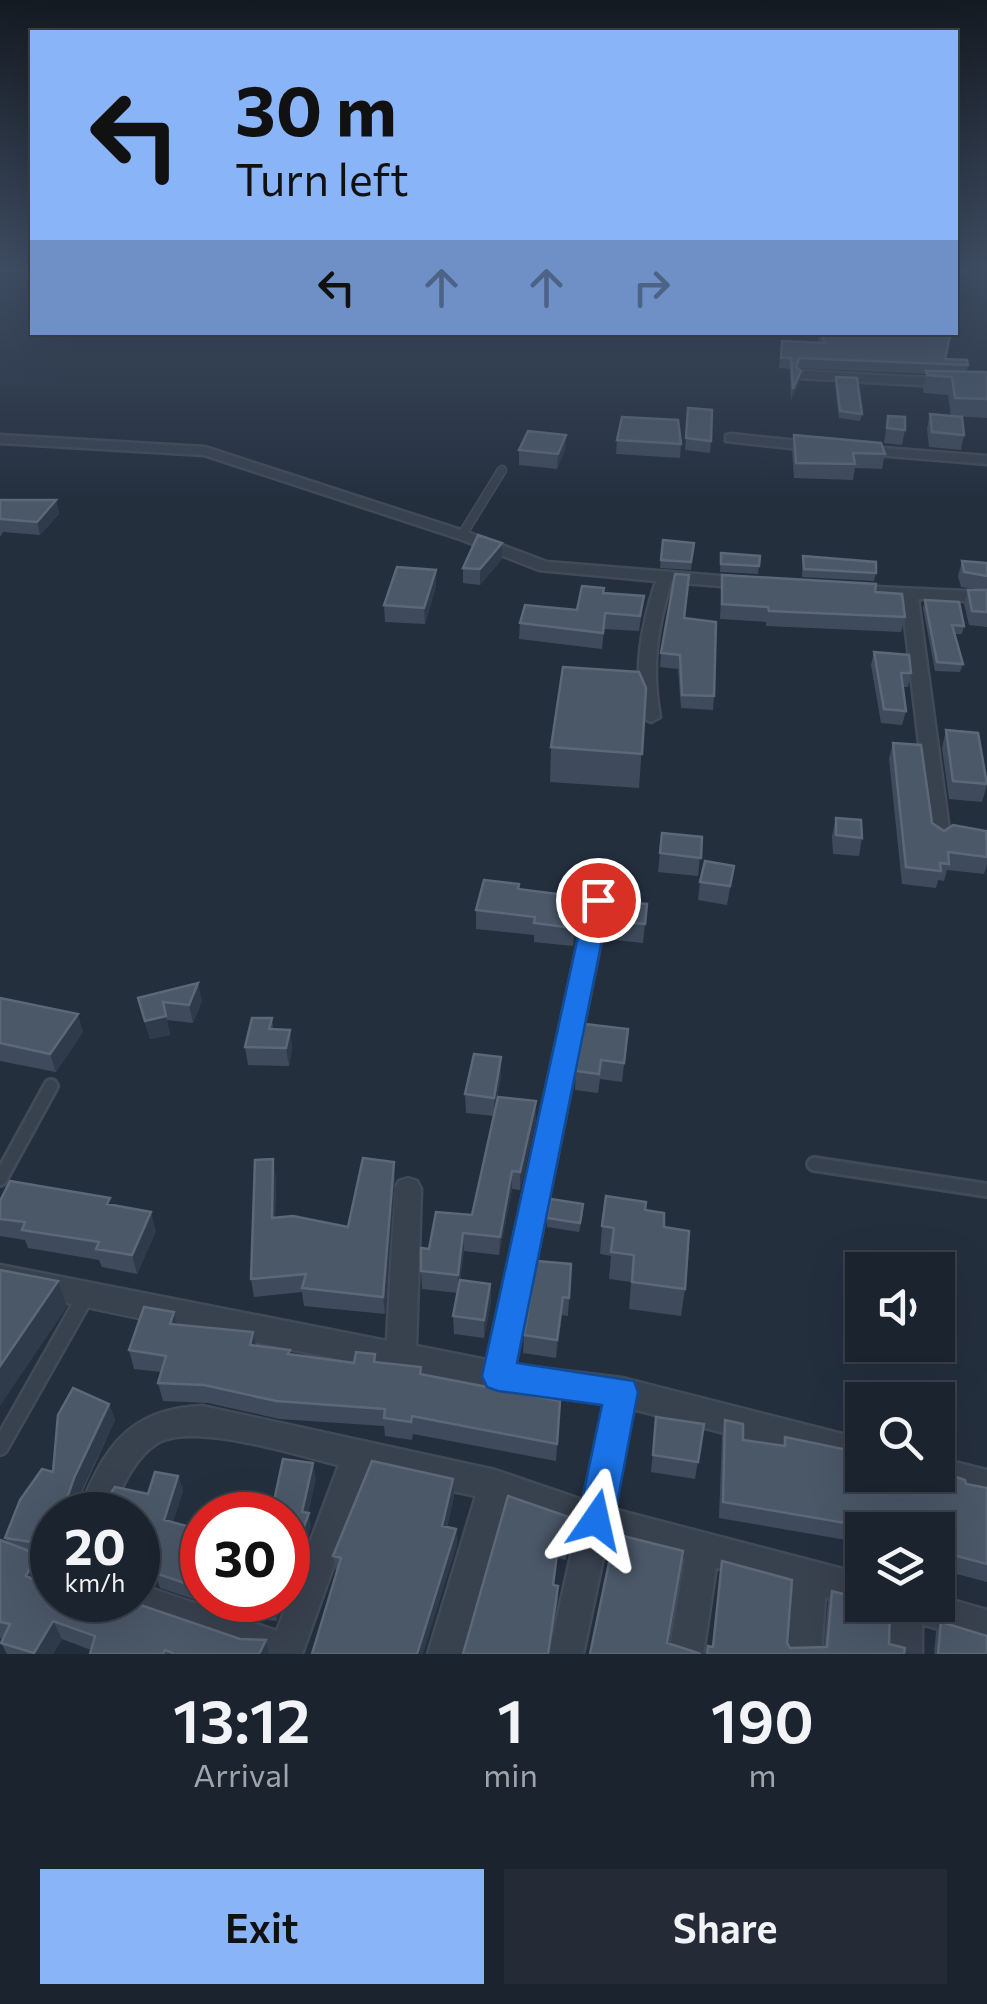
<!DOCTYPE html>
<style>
body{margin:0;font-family:Commissioner,sans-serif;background:#242b36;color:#f1f3f6;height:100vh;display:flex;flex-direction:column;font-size:38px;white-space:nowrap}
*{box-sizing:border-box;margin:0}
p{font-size:32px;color:#a0a4aa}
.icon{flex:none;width:55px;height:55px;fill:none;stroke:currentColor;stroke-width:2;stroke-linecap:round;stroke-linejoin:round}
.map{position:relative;height:1654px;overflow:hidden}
.panel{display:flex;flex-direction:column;background:#1b232e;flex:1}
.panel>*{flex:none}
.hud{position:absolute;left:30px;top:30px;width:928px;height:305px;border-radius:0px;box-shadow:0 10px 40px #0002,0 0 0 2px #39404a;background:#8ab4f8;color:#111;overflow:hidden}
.buttons{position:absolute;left:845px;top:1252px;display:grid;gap:20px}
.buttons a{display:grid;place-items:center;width:110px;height:110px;border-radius:0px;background:#1b232e;box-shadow:0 10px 40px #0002,0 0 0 2px #39404a;font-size:50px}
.speed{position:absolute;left:30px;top:1492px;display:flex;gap:20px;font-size:50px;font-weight:700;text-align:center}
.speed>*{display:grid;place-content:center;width:130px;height:130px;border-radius:50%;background:#1b232e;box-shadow:0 10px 40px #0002,0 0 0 2px #39404a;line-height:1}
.speed small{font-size:25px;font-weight:400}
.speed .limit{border:15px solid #d22;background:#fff;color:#111}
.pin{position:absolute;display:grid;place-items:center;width:85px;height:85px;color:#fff;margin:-42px;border:5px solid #fff;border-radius:50%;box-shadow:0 2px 10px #0007}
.me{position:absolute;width:110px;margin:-55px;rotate:11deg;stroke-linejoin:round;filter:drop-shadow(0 0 8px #0008)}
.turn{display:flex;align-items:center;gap:35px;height:210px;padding:0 40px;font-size:45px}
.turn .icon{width:130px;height:130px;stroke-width:2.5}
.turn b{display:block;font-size:70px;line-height:85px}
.lanes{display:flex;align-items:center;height:95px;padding:0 40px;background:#0003;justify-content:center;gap:50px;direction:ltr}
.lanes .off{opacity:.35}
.eta{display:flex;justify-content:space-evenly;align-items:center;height:170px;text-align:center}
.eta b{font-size:60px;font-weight:600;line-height:70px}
.action{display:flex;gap:20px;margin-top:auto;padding:20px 40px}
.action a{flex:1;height:115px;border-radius:0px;background:#8ab4f8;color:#111;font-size:40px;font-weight:600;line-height:115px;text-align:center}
.action a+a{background:#242b36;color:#f1f3f6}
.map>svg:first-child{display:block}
</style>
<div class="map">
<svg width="987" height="1654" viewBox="0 0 987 1654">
<rect width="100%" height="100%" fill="#242f3e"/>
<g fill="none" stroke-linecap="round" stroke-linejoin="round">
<defs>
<path id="lane-far2" d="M462,535L502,470"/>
<path id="lane-far1" d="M814,1164L987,1190
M0,1179L51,1086"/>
<path id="lane" d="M0,1447L85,1297"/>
<path id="street" d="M802,371L987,381V389L798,378V372Z
M731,434L818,443L825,447L818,451L726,441V435Z
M0,435L205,447L467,532L547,562L745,578L753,583L745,588L671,582C657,629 651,668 660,717L651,722L642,717C634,668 641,628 656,581L539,570L457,538L204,455L0,443Z
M857,446L987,456V464L852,453L850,450Z
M854,586L987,592V602L918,599L950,837L947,842L940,844L930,837L902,598L848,594L846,591Z
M598,894L609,901L515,1365L622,1378L862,1439V1469L633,1409L613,1509L862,1574V1605H865L862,1606L825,1597L821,1654H787L793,1588L716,1567L703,1654H669L685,1559L607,1539L583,1654H549L577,1529L505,1504L462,1654H428L476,1496L367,1472L302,1654H246L125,1612L121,1600H138V1584L277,1631L339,1465C299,1456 190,1420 156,1444C132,1460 121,1490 109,1515H77C104,1450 126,1409 202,1406L495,1470L583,1500L605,1404C401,1377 201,1330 0,1289V1265L387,1341L395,1189L399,1181L408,1178L417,1181L421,1189L416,1346L487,1360L587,901Z
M938,1458L987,1470V1500L927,1484L924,1475H938Z
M938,1596L987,1610V1644L922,1624V1654H888L890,1605H938Z"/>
</defs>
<use href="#lane-far2" stroke="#414a57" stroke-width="11"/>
<use href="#lane-far1" stroke="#414a57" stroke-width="18"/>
<use href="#lane" stroke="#414a57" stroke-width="20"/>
<use href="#street" stroke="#414a57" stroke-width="5"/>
<use href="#lane-far2" stroke="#38414e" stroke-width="8"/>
<use href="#lane-far1" stroke="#38414e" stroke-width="12"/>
<use href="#lane" stroke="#38414e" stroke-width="15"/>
<use href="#street" fill="#38414e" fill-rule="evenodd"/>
</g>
<path fill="#3f4b5c" d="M816,332H951L945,359L968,365L967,372H987V418L951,416L948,395L924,393L923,389L926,374L797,368L800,382L791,400L790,369L779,368L782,341L820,343Z
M836,377L862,414L860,421L839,418L835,384Z
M688,408L711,441L710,453L685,450Z
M930,414L964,435L961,450L929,447L927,429Z
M888,416L905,430L902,445L884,443Z
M566,435L565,450L557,469L519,465V450Z
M794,435L885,454L882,469L855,468L853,480L794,478L792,451Z
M617,440L681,444L680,458L616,454Z
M0,500H56L59,514L40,535L3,532L0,537Z
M663,540L694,543L691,570L660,568Z
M502,543V559L480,585L463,583V568Z
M721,553L760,556L758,574L720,572Z
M803,556L876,573L874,581L802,577Z
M962,561L987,563V627L969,625L964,604L968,590H981L961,587L958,576Z
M436,570V586L425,624L385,622L384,605Z
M722,575L875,592L905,617L901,632L766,626V622L720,619Z
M604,593L644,596L639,631L604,629L602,649L519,639L520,623L577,610Z
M925,600L964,626L962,634H955L963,664L960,672L935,671L923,608Z
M684,618L714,696L713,710L681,708L678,669L660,667L661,653Z
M874,652L911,673L908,687H903L906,711L902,725L881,723L871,665Z
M646,688L639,788L550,782L551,747Z
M946,730L978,733L987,785L982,802L949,799L942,748Z
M893,743L932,823L944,831L987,838V865L984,874L947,870L944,881L938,880L936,888L902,884L889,759Z
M836,818L862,838L859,856L833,854L832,836Z
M662,833L702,837L698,876L658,872Z
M734,866L727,905L698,900L700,882Z
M519,884V889L580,915L573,946L534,942V935L476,929V910Z
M647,904L643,943L605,939L606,921Z
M0,998L83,1032L56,1072L0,1061Z
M138,998L202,1001L193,1023L167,1020L170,1035L150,1039Z
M272,1018L273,1029L290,1030L292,1049L289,1066L248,1065L245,1047Z
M628,1029L622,1082L600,1079L598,1093L575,1090L576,1071Z
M501,1076L495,1109L536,1101V1119L520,1190L512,1189L499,1255L464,1251L460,1281L490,1284L491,1302L484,1338L454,1334L453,1316L458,1293L422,1289L421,1271L429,1249L472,1215L494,1116L466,1113L465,1094Z
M276,1177L275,1218L348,1227L395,1180L385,1314L304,1306L302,1292L254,1297L251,1279Z
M0,1201L113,1205L156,1231L137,1274L102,1267L99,1260L28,1248L25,1240L0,1236Z
M645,1210L664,1227L685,1289L681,1316L629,1309L631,1282L609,1279L611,1256L600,1254L602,1226Z
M583,1213L579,1232L547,1227V1218Z
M571,1264L568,1316L562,1315L556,1358L523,1353L524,1335Z
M177,1325L256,1346L290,1350V1354L354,1363L375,1354L376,1362L421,1367L422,1374L560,1401L556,1461L413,1434L412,1440L385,1436L384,1426L279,1419L208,1403L163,1401L158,1383L161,1372L134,1369L129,1350Z
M109,1404L115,1420L77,1504H103L148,1494L178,1476L183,1491L173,1522L202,1530V1600H285L277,1621L249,1618L160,1588L155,1574L138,1571V1515H52V1559L38,1557L45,1573L41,1583L92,1605L269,1654H90L91,1650L62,1639L53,1654H7L1,1643L3,1639L0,1638V1540L7,1542L5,1538L53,1472Z
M656,1417L704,1424L695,1479L651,1472Z
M725,1420L743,1440L783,1446L785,1437L966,1484L987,1488V1582L938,1569V1530H862V1549L857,1548L858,1542L719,1518L722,1436Z
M453,1479L454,1496L447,1527L456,1529L457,1545L336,1572L333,1556Z
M572,1518L566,1560L557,1558L554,1585L558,1586V1599L549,1654H463Z
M722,1561L790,1648L824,1647L828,1602L832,1591L889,1644L904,1654L712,1647Z
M941,1622L987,1654H934L936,1632Z"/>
<path fill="#2f3b4b" d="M801,371L800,382L791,400L793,389Z
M566,435L565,450L557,469L558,454Z
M56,500L59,514L40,535L37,522Z
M502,543V559L480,585V569Z
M436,570V586L425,624L424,608Z
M581,897L580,915L573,946L574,928Z
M198,983L202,1001L193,1023L189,1005Z
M163,1002L170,1035L150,1039L145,1021Z
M78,1014L83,1032L56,1072L50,1054Z
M290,1030L292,1049L289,1066L286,1048Z
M501,1057V1076L494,1116V1098Z
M536,1101V1119L520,1190V1172Z
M273,1159L276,1177L275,1236L272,1218Z
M394,1162L395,1180L385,1314L383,1297Z
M512,1171V1189L499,1255L500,1237Z
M151,1212L156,1231L137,1274L132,1255Z
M463,1233L464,1251L458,1293V1275Z
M58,1281L67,1307L0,1406V1366Z
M490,1284L491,1302L484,1338V1320Z
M563,1297L562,1315L556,1358L557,1340Z
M174,1312L179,1330L170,1324Z
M253,1332L257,1350L250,1345Z
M109,1404L115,1420L80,1494L74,1514L67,1498L74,1478Z
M313,1463L316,1479L308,1515L309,1513L311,1528L288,1592V1569Z
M178,1476L183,1491L169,1535L164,1520Z
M453,1479L454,1496L443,1542L442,1526Z
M456,1529L457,1545L423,1654H417Z
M52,1530V1559L46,1544Z
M37,1554L45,1573L35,1595L26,1576Z
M276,1600H285L277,1621L273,1607Z
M53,1621L62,1639L53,1654H35L34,1653Z
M266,1640L269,1654H259Z"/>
<path fill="#4b5868" stroke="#5c6777" stroke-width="2.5" d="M821,332H951L945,359L967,360L968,365L799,358L796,367L801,371L793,389L791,358H781L782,341L825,343Z
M926,371L987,372V399L955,398L952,377L927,375Z
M836,377L857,378L862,414L840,411Z
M688,408L712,410L711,441L686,438Z
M930,414L962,417L964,435L932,432Z
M888,416L905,417V430L887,428Z
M622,417L678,420L681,444L617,440Z
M528,431L566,435L558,454L519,450Z
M794,435L881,443L885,454L853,453L855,464L796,463Z
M0,500H56L37,522L0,519Z
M478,535L502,543L480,569L463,568Z
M663,540L694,543L691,562L661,560Z
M721,553L760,556L759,566L721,564Z
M803,556L876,562V573L804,569Z
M962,561L987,563V576L964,572Z
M397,567L436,570L424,608L384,605Z
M675,574L689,575L684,618L716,622L714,696L682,695L680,655L661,653Z
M722,575L876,584L875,592L902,594L905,617L769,611L768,607L722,604Z
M582,586L604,588L603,593L644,596L640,616L605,613L603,633L520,623L525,605L577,610Z
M968,590H987V612L972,611Z
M925,600L959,602L964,626L952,625L963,664L937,662Z
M874,652L909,655L911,673H901L906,711L884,709Z
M563,667L639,672L646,688L642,754L551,747Z
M946,730L978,733L987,784L953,781Z
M893,743L921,745L932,823L944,831L953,825L986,831L987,857L948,852L949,864L940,863L941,871L906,867Z
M836,818L861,820L862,838L836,835Z
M662,833L702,837L701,858L660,853Z
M705,861L734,866L730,886L700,882Z
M484,880L519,884L518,889L581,897L574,928L534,923L535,917L476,910Z
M610,901L647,904L645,924L606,921Z
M198,983L189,1005L163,1002L166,1016L145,1021L138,998Z
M0,998L78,1014L50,1054L0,1043Z
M252,1018H272L269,1029L290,1030L286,1048L245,1047Z
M585,1024L628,1029L624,1063L601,1060L599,1074L576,1071Z
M474,1054L501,1057L494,1098L465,1094Z
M498,1097L536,1101L520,1172L512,1171L500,1237L463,1233L458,1275L421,1271V1248L429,1249L436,1212L472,1215Z
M363,1158L394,1162L383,1297L302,1288L306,1274L251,1279L255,1160L273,1159L272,1218L293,1216L348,1227Z
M10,1181L110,1198L107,1204L151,1212L132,1255L96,1249L99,1242L22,1230L25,1222L0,1219V1201Z
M606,1196L646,1202L645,1210L664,1213V1227L689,1231L685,1289L632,1282L634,1255L611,1252L614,1228L602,1226Z
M551,1199L583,1204L580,1223L547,1218Z
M537,1261L571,1264L569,1298L563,1297L557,1340L524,1335Z
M0,1270L58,1281L0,1366Z
M460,1280L490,1284L484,1320L453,1316Z
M144,1307L174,1312L170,1324L253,1332L250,1345L290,1350L288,1354L354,1363L356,1352L375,1354L374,1362L421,1367L420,1374L560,1401L557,1444L412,1416L411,1422L384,1418L385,1409L276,1401L204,1385L158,1383L166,1356L129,1350Z
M73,1388L109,1404L74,1478L67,1498L71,1504H103L115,1487L148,1494L155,1472L178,1476L164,1520L202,1530V1589L155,1573L160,1561L138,1557V1515H64L60,1514V1515H52V1530L46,1544L5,1538L20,1500L42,1469L53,1472L58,1415Z
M656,1417L704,1424L698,1462L653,1455Z
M725,1420L743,1424V1440L785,1446V1437L862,1453V1475H938V1471L965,1480L966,1484L987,1488V1564L938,1551V1530H863V1526L723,1502Z
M283,1459L313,1463L302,1512L309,1513L288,1569V1515H271Z
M372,1461L453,1479L442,1526L456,1529L417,1654H312L341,1558L333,1556Z
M508,1496L572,1518L567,1547L558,1546L553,1585L558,1586L548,1654H463Z
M615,1534L683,1551L667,1643L701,1654H590Z
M0,1540L37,1554L26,1576L52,1588V1600H81L92,1605L94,1600H126L240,1639L266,1640L259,1654H175L165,1650L163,1654H90L95,1636L53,1621L34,1653L1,1643L10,1624L0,1622Z
M722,1561L792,1580L787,1643L790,1648L827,1647L832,1591L862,1599V1605H890L889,1644L905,1648L904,1654H707L708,1646L713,1647Z
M236,1600H276L273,1607L246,1603Z
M941,1622L987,1636V1654H938Z"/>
<linearGradient id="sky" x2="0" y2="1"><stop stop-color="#141a22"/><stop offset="0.54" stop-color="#3f4d63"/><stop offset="1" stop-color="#3f4d63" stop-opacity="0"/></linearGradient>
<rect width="987" height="500" fill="url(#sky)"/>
<path fill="#1a73e8" stroke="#114b97" stroke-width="2.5" d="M598,892L610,900L517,1363L634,1381L638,1392L614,1520L608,1533L596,1538L583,1533L578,1520L602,1405L498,1391L487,1387L482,1376L586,900Z"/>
</svg>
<div class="buttons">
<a><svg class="icon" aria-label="sound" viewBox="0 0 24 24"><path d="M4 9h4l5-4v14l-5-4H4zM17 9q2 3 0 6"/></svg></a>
<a><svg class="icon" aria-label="search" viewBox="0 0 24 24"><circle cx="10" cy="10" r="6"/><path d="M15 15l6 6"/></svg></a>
<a><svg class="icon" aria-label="layers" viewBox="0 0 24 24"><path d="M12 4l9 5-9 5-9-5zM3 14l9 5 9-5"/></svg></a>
</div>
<div class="speed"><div>20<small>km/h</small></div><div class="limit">30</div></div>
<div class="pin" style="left:598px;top:900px;background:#d93025"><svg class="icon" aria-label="arrive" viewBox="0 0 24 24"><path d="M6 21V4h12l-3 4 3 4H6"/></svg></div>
<svg class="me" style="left:596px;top:1520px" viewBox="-20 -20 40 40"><path d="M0-17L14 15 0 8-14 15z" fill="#1a73e8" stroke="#fff" stroke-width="4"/></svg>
<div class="hud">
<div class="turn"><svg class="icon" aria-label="left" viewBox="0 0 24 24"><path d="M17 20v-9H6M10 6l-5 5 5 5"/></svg><div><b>30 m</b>Turn left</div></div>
<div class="lanes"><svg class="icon" aria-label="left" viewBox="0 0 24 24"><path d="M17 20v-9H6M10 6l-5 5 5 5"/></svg><svg class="icon off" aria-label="ahead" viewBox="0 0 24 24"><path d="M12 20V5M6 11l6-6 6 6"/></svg><svg class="icon off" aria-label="ahead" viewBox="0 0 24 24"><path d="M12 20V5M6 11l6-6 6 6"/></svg><svg class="icon off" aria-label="right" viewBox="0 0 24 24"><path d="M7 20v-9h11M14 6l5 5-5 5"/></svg></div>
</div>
</div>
<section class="panel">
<div class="eta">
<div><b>13:12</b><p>Arrival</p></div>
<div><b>1</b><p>min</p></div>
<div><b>190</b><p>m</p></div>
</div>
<div class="action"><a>Exit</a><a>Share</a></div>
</section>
